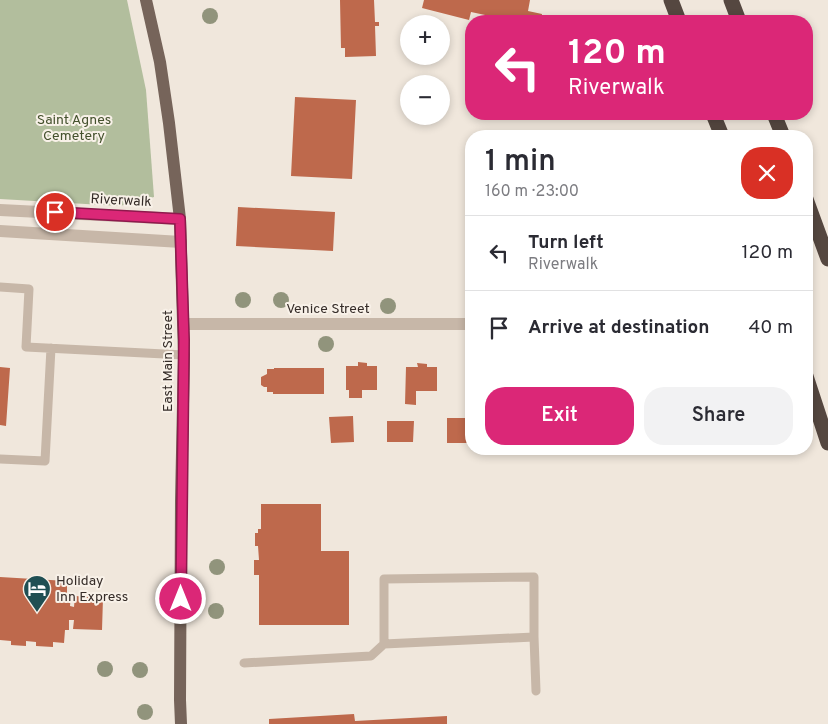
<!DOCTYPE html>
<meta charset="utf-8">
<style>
body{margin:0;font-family:Overpass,sans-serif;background:#f2f2f3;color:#2b2b33;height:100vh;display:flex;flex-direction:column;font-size:19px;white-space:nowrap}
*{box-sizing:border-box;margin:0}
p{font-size:16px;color:#7c7c81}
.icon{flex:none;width:28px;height:28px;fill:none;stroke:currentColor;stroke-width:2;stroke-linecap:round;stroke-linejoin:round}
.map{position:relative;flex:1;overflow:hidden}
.panel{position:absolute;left:465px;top:130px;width:348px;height:325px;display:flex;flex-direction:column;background:#fff;border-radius:20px;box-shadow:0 2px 8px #0003}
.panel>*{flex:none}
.banner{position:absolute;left:465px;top:15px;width:348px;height:105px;border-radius:20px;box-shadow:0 2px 8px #0003;background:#db2777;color:#fff;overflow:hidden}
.controls{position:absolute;left:400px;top:15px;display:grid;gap:10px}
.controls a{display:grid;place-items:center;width:50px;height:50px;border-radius:50%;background:#fff;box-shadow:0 2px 8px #0003;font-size:25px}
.pin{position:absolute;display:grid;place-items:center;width:42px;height:42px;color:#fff;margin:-21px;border:2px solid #fff;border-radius:50%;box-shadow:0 1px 5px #0007}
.me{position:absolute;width:55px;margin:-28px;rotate:0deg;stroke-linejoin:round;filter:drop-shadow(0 0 4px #0008)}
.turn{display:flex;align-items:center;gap:18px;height:105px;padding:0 20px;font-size:22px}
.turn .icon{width:65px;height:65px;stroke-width:2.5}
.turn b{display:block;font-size:35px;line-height:42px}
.round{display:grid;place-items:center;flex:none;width:52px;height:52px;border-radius:20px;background:#f2f2f3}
.head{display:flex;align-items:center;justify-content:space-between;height:85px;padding:0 20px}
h1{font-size:30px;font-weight:600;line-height:38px}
.cta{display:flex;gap:10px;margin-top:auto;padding:10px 20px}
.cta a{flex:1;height:58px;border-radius:20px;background:#db2777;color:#fff;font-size:20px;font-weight:600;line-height:58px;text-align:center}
.cta a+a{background:#f2f2f3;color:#2b2b33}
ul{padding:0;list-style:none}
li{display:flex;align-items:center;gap:15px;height:75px;padding:0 20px;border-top:1px solid #e1e1e2}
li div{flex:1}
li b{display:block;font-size:19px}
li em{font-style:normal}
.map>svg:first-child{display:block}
</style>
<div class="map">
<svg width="828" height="724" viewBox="0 0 828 724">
<rect width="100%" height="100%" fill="#f0e7dc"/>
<path fill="#b2be9d" d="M0,0H127L146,90L154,197L120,206L0,199Z"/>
<path fill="#be694c" d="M340,0H374L375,22H379V26H375L376,56L345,57V48H341Z
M424,0H530L528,11L542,14L541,21H514L471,12L469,20L422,8Z
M295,97L356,100L352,179L291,176Z
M238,207L335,212L333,251L236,246Z
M358,362L367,363V366H377V390H362V398H349V390H346V366H358Z
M417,363L427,364V367H437V391H416V405L405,404L406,367H418Z
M0,367L10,368L6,426L0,425Z
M274,368H324V394H273V392H267V387H264L261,385V377L267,374V369H274Z
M465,368H471V392H465Z
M353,416L354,442L331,443L329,417Z
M447,418H471V443H447Z
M387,421H414L413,442H387Z
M261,504H321V551H349V625H259V575H254V560H259L258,546H255V533H258V529H261Z
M0,577L67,581V594H71L70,606L74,607L75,596L103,598L102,630L73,629L74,620H69V630H65L64,643L53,642V647L36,646V642L26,641V646L11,645V641L0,640Z
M354,714L355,721L447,716V724H269V719Z"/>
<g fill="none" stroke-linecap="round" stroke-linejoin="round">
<path stroke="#c7b7a8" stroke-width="9" d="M0,287L29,289L26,347L184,355
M0,459L45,461L51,348
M534,637L536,691
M244,663L371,656L384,644V579L534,577V637L384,644"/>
<path stroke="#c7b7a8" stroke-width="12" d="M0,210L180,219
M0,231L181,242
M184,324H471"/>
<path stroke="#76645a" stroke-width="12" d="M146,0L160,62L169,123L180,219L184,355L181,501L180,700L181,724"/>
<path stroke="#554740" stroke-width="15" d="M671,0L679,21
M731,0L739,21
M713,114L722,136
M774,114L783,136
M806,199L828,259
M806,376L828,443"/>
</g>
<g fill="#91947c">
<circle cx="210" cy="16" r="8"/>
<circle cx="243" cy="300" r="8"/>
<circle cx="281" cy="300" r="8"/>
<circle cx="388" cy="306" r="8"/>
<circle cx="326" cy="344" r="8"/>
<circle cx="217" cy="567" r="8"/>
<circle cx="216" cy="611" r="8"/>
<circle cx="105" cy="669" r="8"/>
<circle cx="140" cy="670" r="8"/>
<circle cx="145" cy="712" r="8"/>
</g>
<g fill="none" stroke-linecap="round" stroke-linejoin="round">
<defs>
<path id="route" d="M55,212L180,219L184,340L181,599"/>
</defs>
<use href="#route" stroke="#8e194d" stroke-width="12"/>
<use href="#route" stroke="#db2777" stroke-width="9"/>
</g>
<defs>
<symbol id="hotel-pin" viewBox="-11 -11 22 30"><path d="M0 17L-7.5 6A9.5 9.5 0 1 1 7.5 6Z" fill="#204f53" stroke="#f8f1e8"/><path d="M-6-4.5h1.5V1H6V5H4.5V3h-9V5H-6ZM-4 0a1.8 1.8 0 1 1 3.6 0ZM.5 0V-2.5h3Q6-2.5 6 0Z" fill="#fff"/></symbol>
</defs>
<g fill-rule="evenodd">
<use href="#hotel-pin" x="21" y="573" width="32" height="43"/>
</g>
<g text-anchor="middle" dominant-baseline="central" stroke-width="4" stroke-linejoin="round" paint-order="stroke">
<g font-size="14" fill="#44512d" stroke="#f8f1e8">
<text x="74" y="120">Saint Agnes<tspan x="74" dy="16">Cemetery</tspan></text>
</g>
<g font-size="14" fill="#352c28" stroke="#f8f1e8">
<text transform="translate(121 201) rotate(3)">Riverwalk</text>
<text x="328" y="309">Venice Street</text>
<text transform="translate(168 361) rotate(-90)">East Main Street</text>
</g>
<g font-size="14" fill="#352c28" stroke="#f8f1e8" text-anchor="start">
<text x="56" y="581">Holiday<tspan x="56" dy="16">Inn Express</tspan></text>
</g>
</g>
</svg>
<div class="controls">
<a>+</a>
<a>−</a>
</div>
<div class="pin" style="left:55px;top:212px;background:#d93025"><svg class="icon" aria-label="arrive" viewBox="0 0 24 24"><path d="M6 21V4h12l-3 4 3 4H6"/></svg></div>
<svg class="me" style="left:181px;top:599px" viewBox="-20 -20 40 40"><circle r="17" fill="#db2777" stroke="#fff" stroke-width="3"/><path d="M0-11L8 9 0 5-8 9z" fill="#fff"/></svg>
<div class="banner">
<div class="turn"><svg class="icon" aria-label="left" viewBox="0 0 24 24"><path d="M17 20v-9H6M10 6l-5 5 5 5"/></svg><div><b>120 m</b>Riverwalk</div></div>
</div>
<section class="panel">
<div class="head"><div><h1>1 min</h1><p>160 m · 23:00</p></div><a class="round" style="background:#d93025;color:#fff"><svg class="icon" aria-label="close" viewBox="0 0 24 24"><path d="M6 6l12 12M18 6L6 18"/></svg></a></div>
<ul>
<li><svg class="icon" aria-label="left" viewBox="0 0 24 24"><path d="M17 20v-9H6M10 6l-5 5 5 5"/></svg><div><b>Turn left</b><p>Riverwalk</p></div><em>120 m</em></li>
<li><svg class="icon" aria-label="arrive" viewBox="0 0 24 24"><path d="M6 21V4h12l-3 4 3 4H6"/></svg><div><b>Arrive at destination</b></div><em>40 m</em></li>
</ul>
<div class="cta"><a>Exit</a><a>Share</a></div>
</section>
</div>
